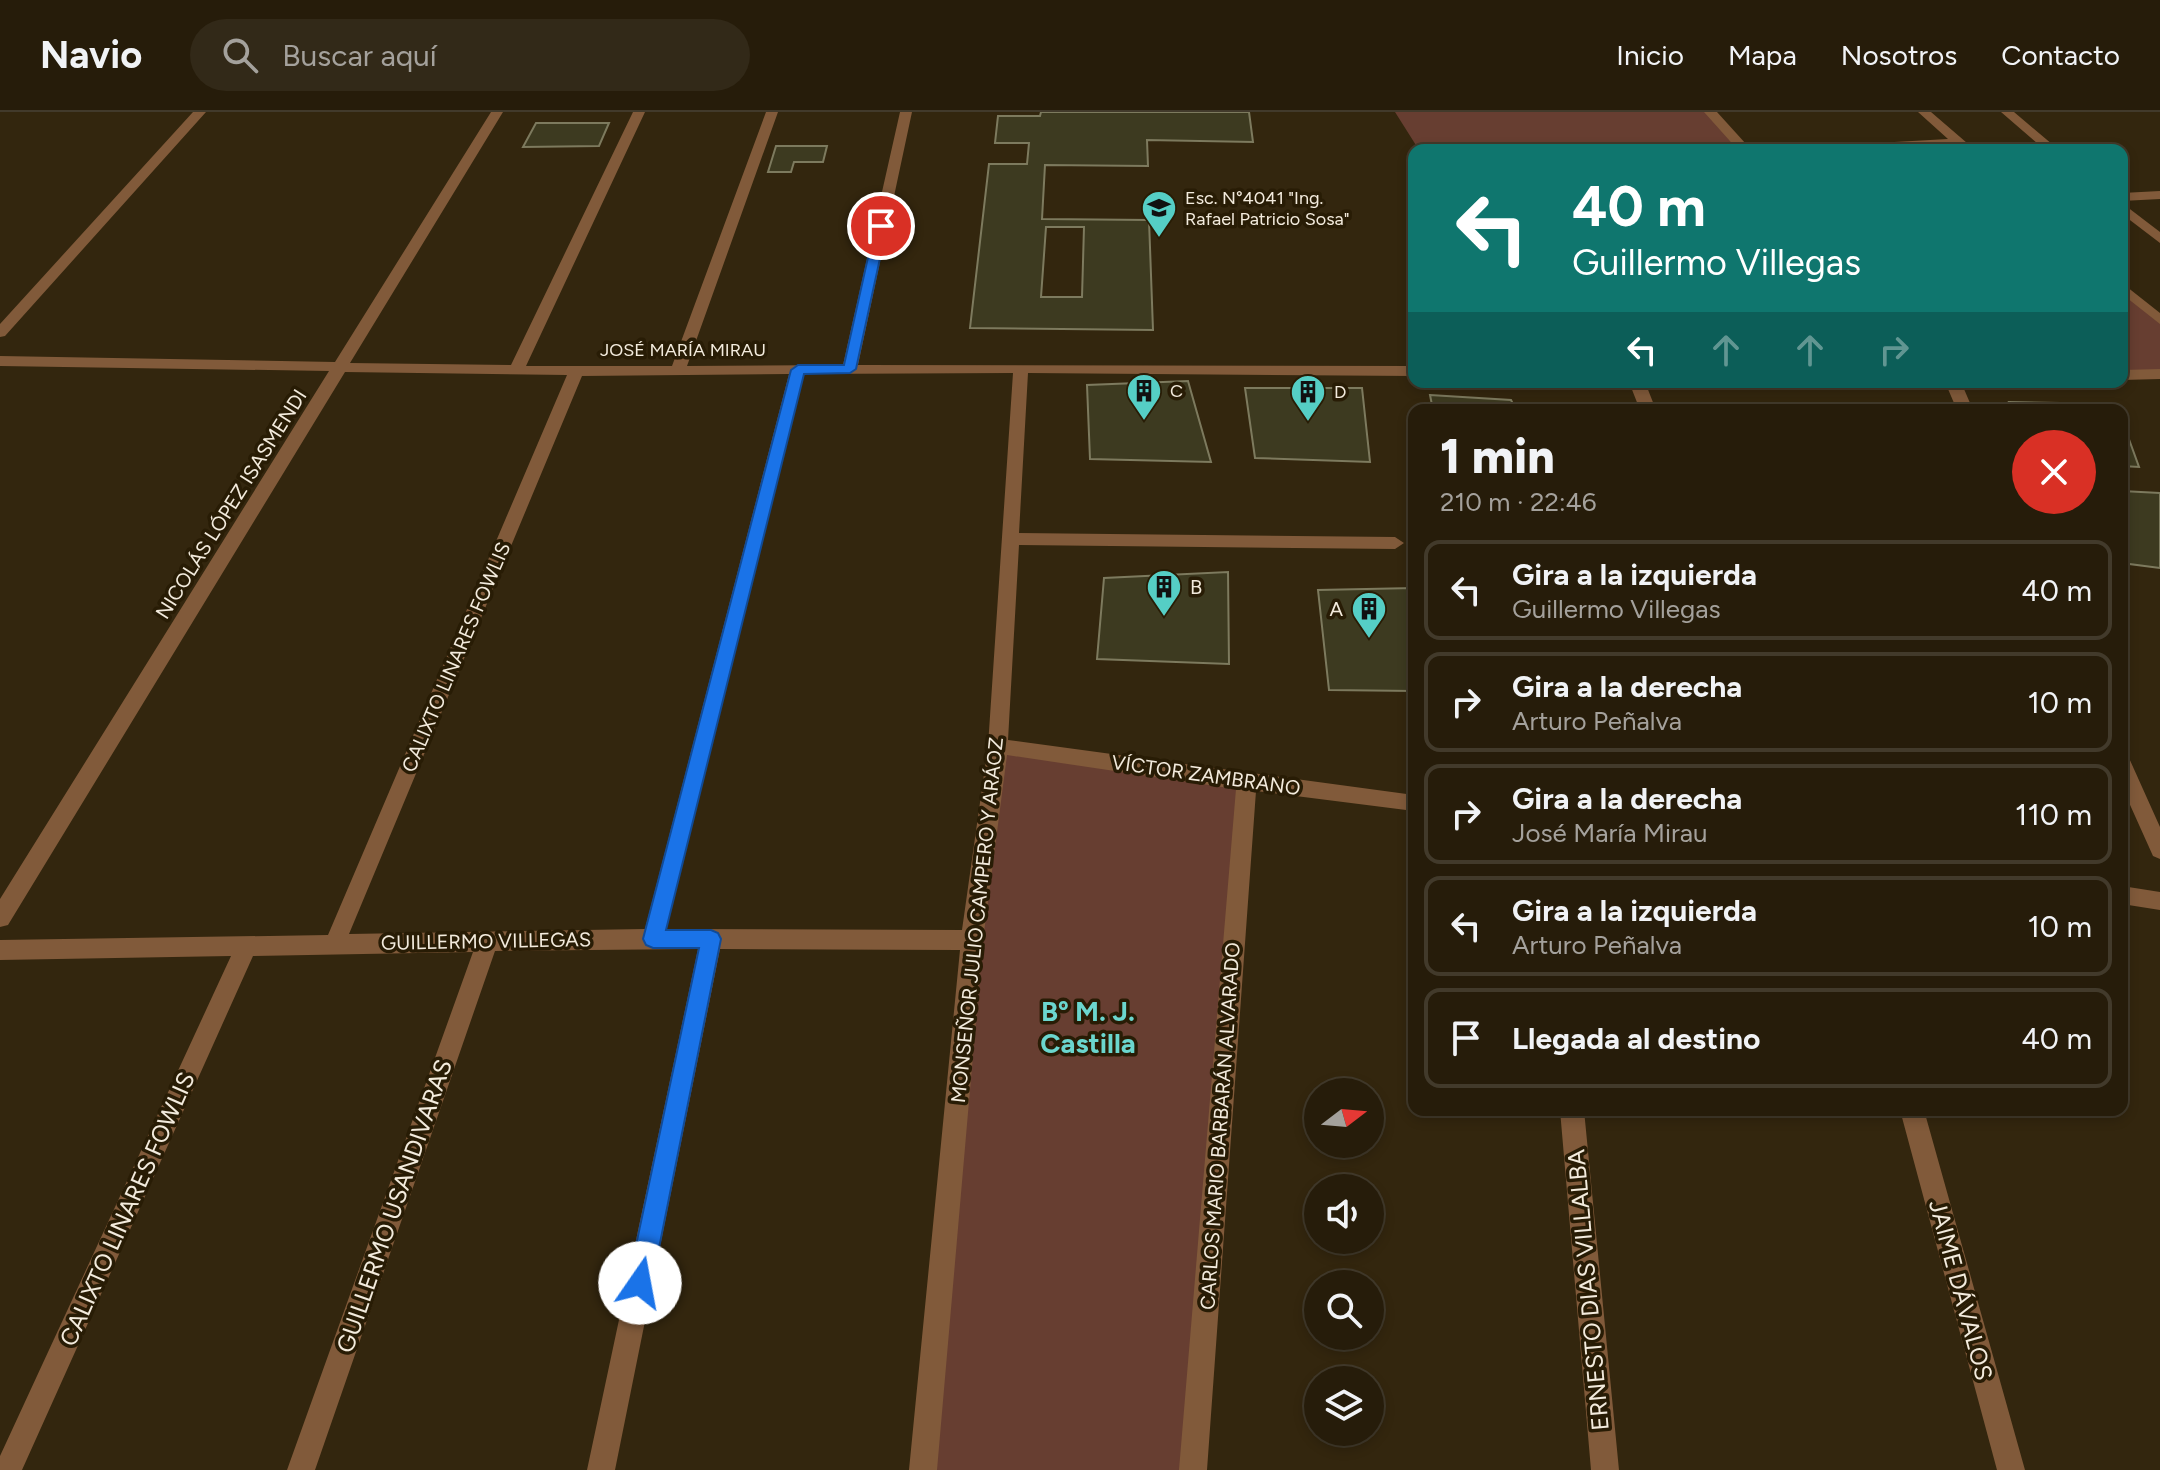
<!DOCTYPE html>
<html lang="es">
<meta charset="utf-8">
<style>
body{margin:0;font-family:Figtree,sans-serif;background:#322918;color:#f1f3f6;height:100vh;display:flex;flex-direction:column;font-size:30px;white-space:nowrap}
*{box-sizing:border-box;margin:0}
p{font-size:26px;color:#a4a19c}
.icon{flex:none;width:44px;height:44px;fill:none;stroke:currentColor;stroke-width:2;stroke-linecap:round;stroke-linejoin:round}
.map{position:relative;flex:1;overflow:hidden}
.side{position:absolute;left:1408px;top:292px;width:720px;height:712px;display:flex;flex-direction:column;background:#261c0a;border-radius:16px;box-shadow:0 4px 12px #0003,0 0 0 2px #423a2b}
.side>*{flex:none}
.top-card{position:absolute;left:1408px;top:32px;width:720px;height:244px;border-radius:16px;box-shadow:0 4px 12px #0003,0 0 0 2px #423a2b;background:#0f766e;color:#fff;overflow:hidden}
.needle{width:52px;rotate:74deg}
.buttons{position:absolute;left:1304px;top:966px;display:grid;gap:16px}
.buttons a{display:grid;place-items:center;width:80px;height:80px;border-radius:50%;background:#261c0a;box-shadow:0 4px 12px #0003,0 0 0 2px #423a2b;font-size:40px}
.pin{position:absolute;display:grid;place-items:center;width:68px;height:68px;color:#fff;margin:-34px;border:4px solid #fff;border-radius:50%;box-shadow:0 2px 8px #0007}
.me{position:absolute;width:88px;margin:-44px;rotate:12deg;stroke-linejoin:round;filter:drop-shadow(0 0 6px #0008)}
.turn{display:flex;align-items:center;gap:28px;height:168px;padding:0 32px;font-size:36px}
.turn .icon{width:104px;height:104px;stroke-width:2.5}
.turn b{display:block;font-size:56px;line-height:68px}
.lanes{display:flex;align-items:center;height:76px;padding:0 32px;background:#0003;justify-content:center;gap:40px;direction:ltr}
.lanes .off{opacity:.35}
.round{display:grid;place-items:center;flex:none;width:84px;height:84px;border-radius:42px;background:#322918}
.overview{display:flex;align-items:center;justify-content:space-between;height:136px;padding:0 32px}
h1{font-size:48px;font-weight:800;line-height:60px}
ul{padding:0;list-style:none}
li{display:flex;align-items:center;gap:24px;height:100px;margin:0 16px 12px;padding:0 16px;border:4px solid #423a2b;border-radius:16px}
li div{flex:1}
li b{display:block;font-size:30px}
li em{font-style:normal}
header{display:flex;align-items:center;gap:48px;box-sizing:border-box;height:112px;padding:0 40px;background:#261c0a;border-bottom:2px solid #423a2b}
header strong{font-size:38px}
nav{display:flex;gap:44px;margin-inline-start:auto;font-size:28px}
.search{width:560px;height:72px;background:#322918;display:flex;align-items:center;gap:20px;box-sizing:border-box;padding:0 28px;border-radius:44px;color:#a4a19c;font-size:30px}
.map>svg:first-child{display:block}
</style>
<header>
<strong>Navio</strong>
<div class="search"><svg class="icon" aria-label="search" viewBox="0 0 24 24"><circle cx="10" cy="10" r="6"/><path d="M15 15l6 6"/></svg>Buscar aquí</div>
<nav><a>Inicio</a><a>Mapa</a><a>Nosotros</a><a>Contacto</a></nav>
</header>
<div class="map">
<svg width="2160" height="1358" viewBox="0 0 2160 1358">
<rect width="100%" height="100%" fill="#33260e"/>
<path fill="#673e31" d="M1395,0H1709L1743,38H1419Z
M2122,175L2160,208V261H2122Z
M998,634L1247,670L1193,1358H925Z"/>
<path fill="#3d3a20" stroke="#7d7a5e" stroke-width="2" fill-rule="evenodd" d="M1041,0H1249L1253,30L1147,28L1148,54L1045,53L1042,107L1149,108L1153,218L970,216L989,52H1027L1029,31H995L998,4H1040ZM1046,115H1084L1082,185H1041Z
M536,11H609L599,34L523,35Z
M776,34H827L823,50H794L791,60H768Z
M1188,269L1211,350L1090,347L1087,273Z
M1245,276H1362L1370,350L1255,346Z
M1430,283L1511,288L1516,298H1433Z
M2009,290L2116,292L2118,298H2012Z
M1843,292L1845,298H1689L1687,293Z
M2122,308L2139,355L2122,354Z
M2122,379L2160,381V456L2122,451Z
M1228,460L1229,552L1097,547L1104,466Z
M1414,476V579L1329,578L1318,478Z"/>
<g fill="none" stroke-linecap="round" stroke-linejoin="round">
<path fill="#815a3a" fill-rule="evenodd" d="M193,0H206L5,224L0,225V212Z
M491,0H503L350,251L511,253L633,0H645L526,254H672L766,0H778L687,254L843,253L900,0H912L858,253L1414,254V264L1028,261L1019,421L1395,425L1404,431L1395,437L1019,433L1008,628L1414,683V699L1256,679L1207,1358H1179L1236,677L1007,643L983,828L937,1358H909L960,838L720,837L615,1358H587L698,837L495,839L315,1358H287L473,840L253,844L22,1358H0V1344L231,844L0,848V828L328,823L567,263L345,260L8,813L0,815V787L329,259L0,254V244L335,250ZM1013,261L988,634L962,818L666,817L804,262ZM789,262L645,817L349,822L582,264Z
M1704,0H1717L1746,32L1758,38H1738Z
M1918,0H1931L1967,31V37L1956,34L1817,38L1823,34L1948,27Z
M2001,0H2014L2059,38H2045Z
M2160,79V87L2122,89V81Z
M2122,91L2160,120V131L2122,102Z
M2122,171L2160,201V212L2122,182Z
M2160,257V267L2122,268V258Z
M1629,270H1645L1656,298H1640Z
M1945,270H1961L1973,298H1957Z
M2122,644L2129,646L2160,715V747L2153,744L2122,675Z
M2122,774L2160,780V798L2122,792Z
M1560,998H1584L1619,1358H1591Z
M1900,998H1924L2025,1358H1997Z"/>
</g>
<path fill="#1a73e8" stroke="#114b97" stroke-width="2" d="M881,111L887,114L856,257L850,261L804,262L666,818H711L718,821L721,827L652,1171L648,1179L640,1182L632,1179L628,1171L699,836H653L646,833L643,827L791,258L798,253H844L875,114Z"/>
<defs>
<symbol id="school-pin" viewBox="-11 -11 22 30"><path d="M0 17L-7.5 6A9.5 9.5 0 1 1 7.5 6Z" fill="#55cec5" stroke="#281c05"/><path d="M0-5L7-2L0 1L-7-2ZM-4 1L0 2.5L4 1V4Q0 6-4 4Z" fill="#111"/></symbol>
<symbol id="building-pin" viewBox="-11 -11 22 30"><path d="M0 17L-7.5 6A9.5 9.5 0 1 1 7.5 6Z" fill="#55cec5" stroke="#281c05"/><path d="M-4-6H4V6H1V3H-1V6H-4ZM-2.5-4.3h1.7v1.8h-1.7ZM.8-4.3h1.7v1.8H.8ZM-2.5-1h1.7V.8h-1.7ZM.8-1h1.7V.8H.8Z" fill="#111"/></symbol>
</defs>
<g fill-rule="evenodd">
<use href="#school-pin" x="1139" y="76" width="40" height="54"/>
<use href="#building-pin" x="1124" y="259" width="40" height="54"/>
<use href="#building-pin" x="1288" y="260" width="40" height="54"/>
<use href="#building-pin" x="1144" y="455" width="40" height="54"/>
<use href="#building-pin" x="1349" y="477" width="40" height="54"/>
</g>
<g text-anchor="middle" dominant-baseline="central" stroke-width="7" stroke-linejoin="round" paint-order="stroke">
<g font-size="18" fill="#f3ebdd" stroke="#281c05" text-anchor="start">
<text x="1185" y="86">Esc. N°4041 "Ing.<tspan x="1185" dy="21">Rafael Patricio Sosa"</tspan></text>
<text x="1170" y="279">C</text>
<text x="1334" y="280">D</text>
</g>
<g font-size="18" fill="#f3ebdd" stroke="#281c05">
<text x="683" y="238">JOSÉ MARÍA MIRAU</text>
</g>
<g font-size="20" fill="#f3ebdd" stroke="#281c05">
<text transform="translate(231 392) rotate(-58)">NICOLÁS LÓPEZ ISASMENDI</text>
<text transform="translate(456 545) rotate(-67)">CALIXTO LINARES FOWLIS</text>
<text transform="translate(1206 663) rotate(8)">VÍCTOR ZAMBRANO</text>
<text transform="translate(977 808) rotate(-84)">MONSEÑOR JULIO CAMPERO Y ARÁOZ</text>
<text transform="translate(486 829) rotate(-1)">GUILLERMO VILLEGAS</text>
<text transform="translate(1220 1014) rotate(-86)">CARLOS MARIO BARBARÁN ALVARADO</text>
</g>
<g font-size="20" fill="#f3ebdd" stroke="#281c05" text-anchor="start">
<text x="1190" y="475">B</text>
<text x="1343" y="497" text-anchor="end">A</text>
</g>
<g font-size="24" fill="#f3ebdd" stroke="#281c05">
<text transform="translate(394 1094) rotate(-71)">GUILLERMO USANDIVARAS</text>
<text transform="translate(127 1097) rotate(-66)">CALIXTO LINARES FOWLIS</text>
<text transform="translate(1588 1178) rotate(-95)">ERNESTO DIAS VILLALBA</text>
<text transform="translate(1961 1178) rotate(75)">JAIME DÁVALOS</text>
</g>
<g font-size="28" font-weight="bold" fill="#6bd6ce" stroke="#281c05">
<text x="1088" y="899">Bº M. J.<tspan x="1088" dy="32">Castilla</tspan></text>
</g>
</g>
</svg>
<div class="buttons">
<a><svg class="needle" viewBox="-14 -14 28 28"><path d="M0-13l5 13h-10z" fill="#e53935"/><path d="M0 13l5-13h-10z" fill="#a4a19c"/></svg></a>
<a><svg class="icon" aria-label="sound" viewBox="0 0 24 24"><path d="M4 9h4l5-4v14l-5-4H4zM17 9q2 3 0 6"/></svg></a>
<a><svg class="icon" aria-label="search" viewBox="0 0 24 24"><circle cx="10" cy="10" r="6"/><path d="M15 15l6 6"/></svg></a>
<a><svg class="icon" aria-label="layers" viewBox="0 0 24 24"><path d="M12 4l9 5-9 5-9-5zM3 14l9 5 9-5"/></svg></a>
</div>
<div class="pin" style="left:881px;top:114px;background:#d93025"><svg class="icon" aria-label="arrive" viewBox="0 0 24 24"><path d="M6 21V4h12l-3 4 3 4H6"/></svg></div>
<svg class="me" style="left:640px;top:1171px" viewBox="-20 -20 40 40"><circle r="19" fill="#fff"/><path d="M0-13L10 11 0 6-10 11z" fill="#1a73e8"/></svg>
<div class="top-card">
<div class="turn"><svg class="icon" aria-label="left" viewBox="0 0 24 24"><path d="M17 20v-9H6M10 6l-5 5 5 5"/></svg><div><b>40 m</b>Guillermo Villegas</div></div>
<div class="lanes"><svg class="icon" aria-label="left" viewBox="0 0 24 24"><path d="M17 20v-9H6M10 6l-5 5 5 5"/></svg><svg class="icon off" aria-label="ahead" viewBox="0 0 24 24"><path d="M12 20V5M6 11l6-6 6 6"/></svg><svg class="icon off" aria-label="ahead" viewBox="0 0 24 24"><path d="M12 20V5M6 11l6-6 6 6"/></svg><svg class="icon off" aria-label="right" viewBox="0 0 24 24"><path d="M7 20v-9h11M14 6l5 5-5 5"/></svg></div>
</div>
<section class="side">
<div class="overview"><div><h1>1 min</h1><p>210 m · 22:46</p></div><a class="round" style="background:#d93025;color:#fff"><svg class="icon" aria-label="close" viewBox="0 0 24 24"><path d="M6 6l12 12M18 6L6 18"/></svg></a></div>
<ul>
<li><svg class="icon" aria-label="left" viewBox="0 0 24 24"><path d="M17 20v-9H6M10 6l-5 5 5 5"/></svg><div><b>Gira a la izquierda</b><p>Guillermo Villegas</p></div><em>40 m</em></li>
<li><svg class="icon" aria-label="right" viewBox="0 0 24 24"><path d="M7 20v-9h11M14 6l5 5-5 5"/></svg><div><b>Gira a la derecha</b><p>Arturo Peñalva</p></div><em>10 m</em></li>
<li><svg class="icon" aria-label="right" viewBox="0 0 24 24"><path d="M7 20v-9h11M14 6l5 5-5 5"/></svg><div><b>Gira a la derecha</b><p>José María Mirau</p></div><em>110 m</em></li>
<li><svg class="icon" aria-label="left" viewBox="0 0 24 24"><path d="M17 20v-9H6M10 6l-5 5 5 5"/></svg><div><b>Gira a la izquierda</b><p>Arturo Peñalva</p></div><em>10 m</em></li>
<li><svg class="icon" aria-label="arrive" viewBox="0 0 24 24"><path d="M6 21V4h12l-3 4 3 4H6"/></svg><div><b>Llegada al destino</b></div><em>40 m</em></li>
</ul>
</section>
</div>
